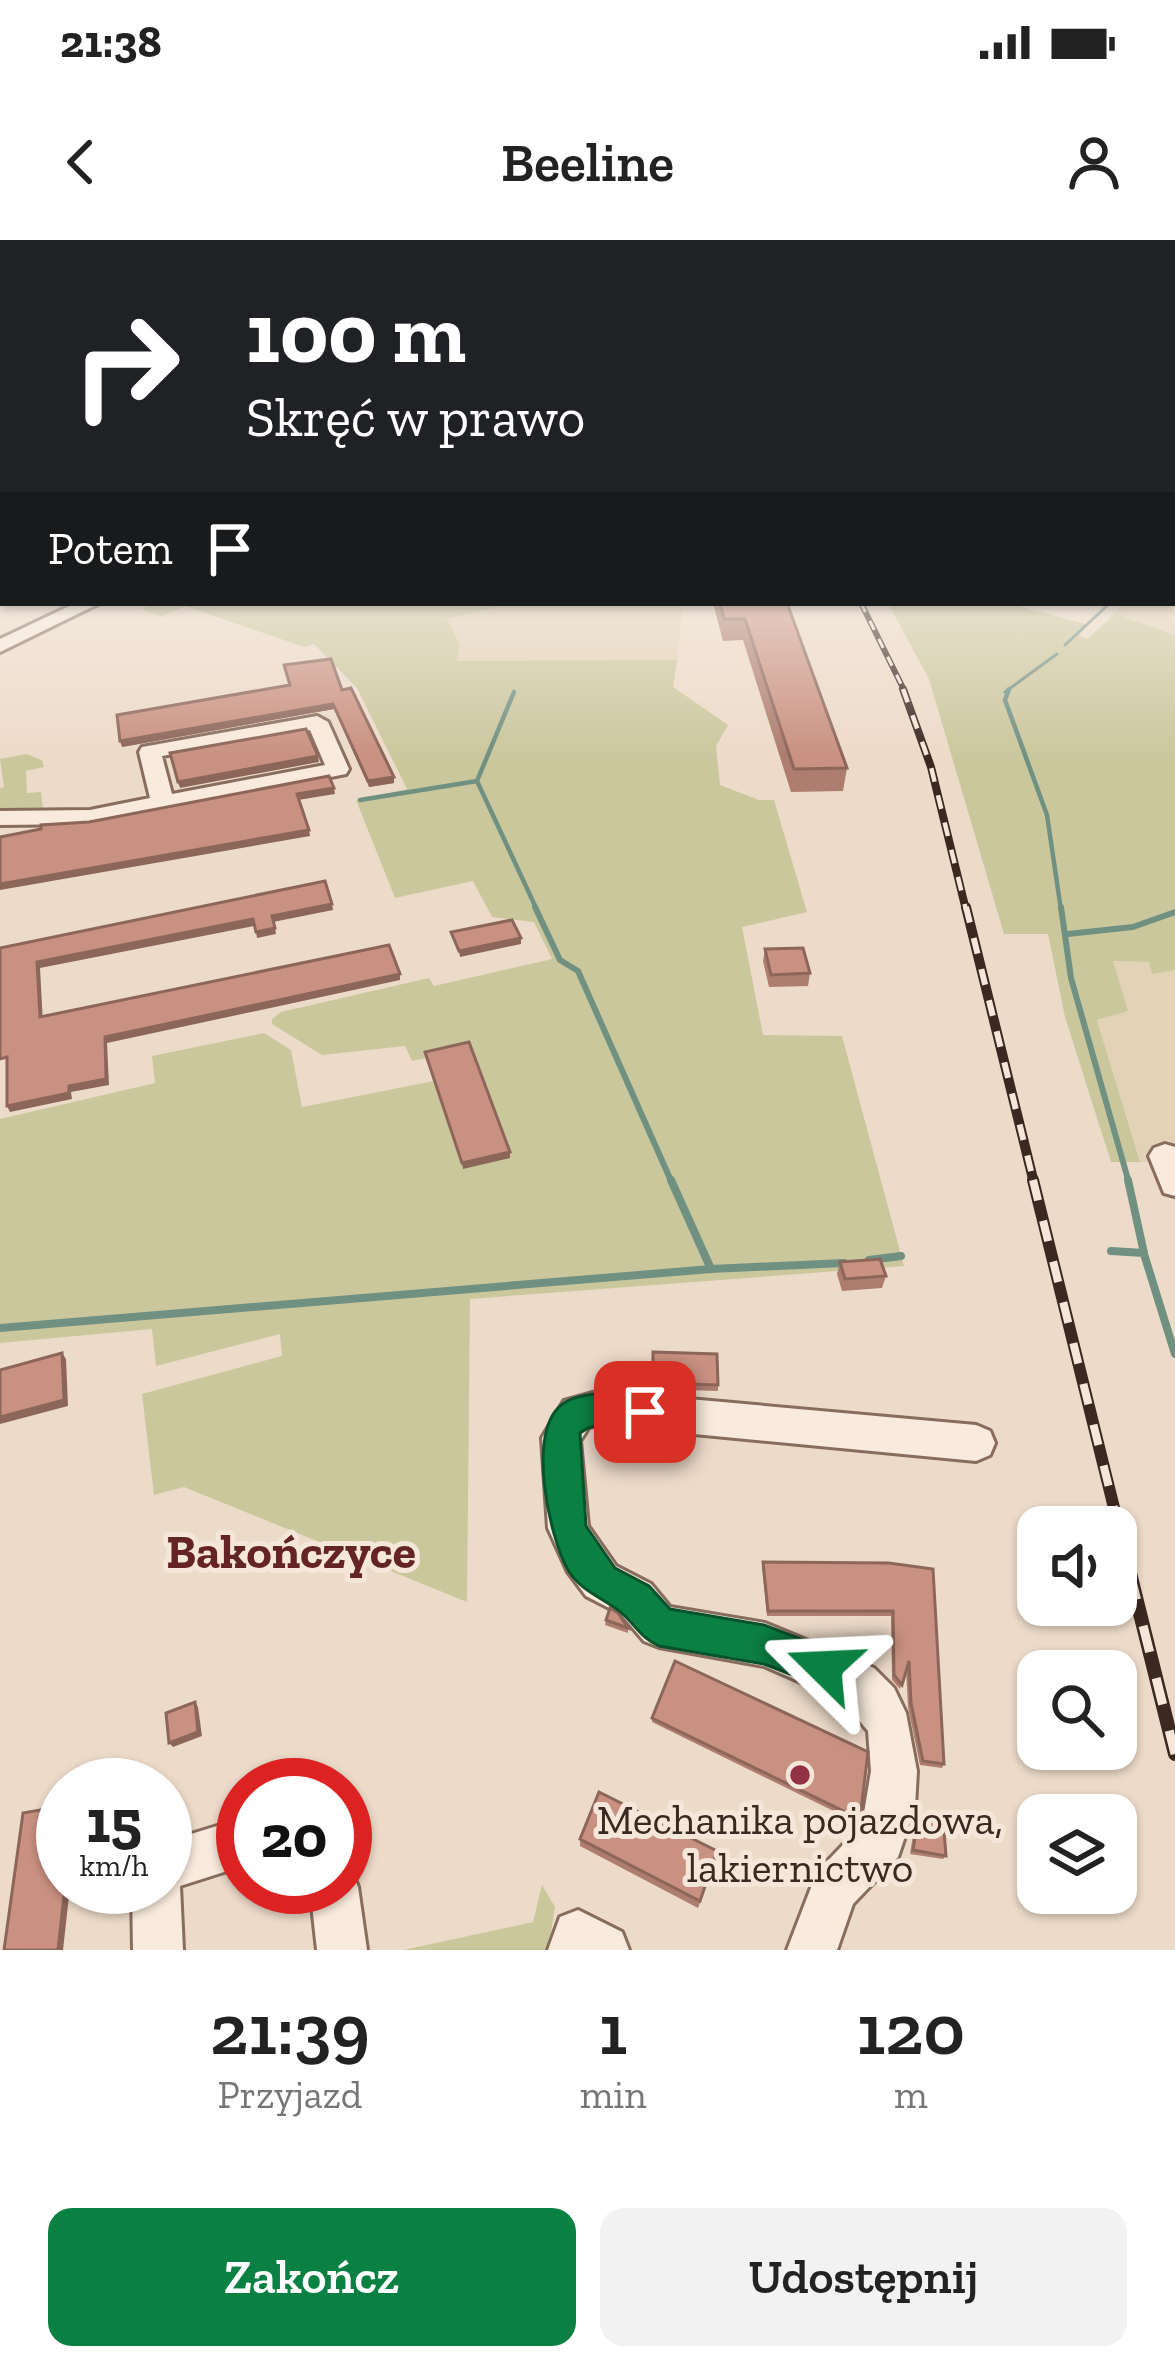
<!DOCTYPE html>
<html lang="pl">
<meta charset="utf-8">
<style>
body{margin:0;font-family:"Zilla Slab",serif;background:#f2f2f2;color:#222;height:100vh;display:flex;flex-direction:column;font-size:45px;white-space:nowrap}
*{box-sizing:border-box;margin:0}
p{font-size:39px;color:#767676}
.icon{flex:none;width:66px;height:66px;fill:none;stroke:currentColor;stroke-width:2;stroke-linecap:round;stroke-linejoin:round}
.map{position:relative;height:1710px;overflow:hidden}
.side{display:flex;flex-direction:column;background:#fff;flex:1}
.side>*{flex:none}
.banner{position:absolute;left:0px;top:0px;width:1176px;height:366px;box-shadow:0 3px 9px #0004;background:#202124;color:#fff;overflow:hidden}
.controls{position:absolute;left:1017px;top:1266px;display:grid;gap:24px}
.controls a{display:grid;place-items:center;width:120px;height:120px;border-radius:24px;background:#fff;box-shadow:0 3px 9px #0004;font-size:60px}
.speed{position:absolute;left:36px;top:1518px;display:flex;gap:24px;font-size:60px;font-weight:700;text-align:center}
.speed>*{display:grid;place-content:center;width:156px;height:156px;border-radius:50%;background:#fff;box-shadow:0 3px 9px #0004;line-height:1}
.speed small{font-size:30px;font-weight:400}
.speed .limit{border:18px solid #d22;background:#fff;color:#111}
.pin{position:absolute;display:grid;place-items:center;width:102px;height:102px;color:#fff;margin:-51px;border-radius:24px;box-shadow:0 6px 18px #0006}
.me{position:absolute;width:132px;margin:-66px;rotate:291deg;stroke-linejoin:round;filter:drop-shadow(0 0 9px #0008)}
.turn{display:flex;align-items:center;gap:42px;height:252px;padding:0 48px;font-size:54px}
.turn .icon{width:156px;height:156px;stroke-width:2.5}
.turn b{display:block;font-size:84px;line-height:102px}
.then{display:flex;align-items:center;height:114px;padding:0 48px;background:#0003;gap:24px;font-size:45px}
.eta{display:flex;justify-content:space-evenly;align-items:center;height:204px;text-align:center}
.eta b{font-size:72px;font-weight:600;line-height:84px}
.primary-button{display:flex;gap:24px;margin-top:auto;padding:24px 48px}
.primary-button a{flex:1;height:138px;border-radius:24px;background:#0b8043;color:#fff;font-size:48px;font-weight:600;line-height:138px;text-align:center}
.primary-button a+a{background:#f2f2f2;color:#222}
.status{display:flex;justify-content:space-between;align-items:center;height:84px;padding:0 60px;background:#fff;direction:ltr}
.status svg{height:33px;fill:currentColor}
header{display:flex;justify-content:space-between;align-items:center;height:156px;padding:0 48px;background:#fff;font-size:54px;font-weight:600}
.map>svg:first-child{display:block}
</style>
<div class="status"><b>21:38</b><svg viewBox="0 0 49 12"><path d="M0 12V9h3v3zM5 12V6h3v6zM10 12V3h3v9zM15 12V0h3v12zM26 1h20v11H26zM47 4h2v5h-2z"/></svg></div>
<header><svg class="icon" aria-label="back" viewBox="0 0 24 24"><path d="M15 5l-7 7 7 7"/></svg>Beeline<svg class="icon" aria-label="person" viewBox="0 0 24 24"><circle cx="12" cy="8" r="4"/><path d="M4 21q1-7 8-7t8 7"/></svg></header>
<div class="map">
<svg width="1175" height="1710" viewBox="0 0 1175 1710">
<rect width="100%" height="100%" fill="#eddbc9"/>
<path fill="#e2d3b7" d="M1173,319L1175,395L1115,374L1124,363H1173Z
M512,363H683L677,420L455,421L446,379Z
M1112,721L1149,722L1153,734L1175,730V922H1140L1097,779L1127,770Z"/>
<path fill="#cbc79d" d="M153,363H512L447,379L460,405L456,421L677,420L673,447L728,485L716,506L720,545L759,560H774L807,672L742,687L763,795L842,796L904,1026L470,1059L467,1362L184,1247L154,1255L142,1154L282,1116L280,1094L156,1126L152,1089L0,1103V879L155,843L152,816L264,793L291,810L302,867L434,841L469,809L412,821L405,806L322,815L272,784V779L281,772L429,738L434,746L552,719L534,682L492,677L473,641L395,658L356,560L407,549L357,448L314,404L304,407L185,366L162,377L142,369Z
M888,363H1007L1086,384L1079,396L1087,399L1115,374L1175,395V730L1152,734L1149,722L1113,721L1128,771L1097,780L1140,922H1111L1065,777L1048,694H1004L929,439Z
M26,514L42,520L44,527L26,531L27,553L41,552L43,570L0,573V548L4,547L0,519Z
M542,1645L555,1667L548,1710H403L533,1682Z"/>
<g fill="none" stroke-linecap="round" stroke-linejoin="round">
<path stroke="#709082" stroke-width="3" d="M1065,405L1110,363
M1005,452L1057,414"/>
<path stroke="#709082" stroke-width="4.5" d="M1009,449L1005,460L1047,575L1061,670
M514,452L477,541L537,670
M360,560L477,541"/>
<path stroke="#709082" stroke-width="6" d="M535,667L560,720L578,731L672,943
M1061,667L1071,738L1129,943
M1068,694L1133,687L1175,672"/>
<path stroke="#709082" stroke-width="8" d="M671,940L711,1029
M1111,1011L1144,1013L1128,940
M1144,1014L1175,1114
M869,1020L901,1016
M0,1088L711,1029L844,1023"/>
<defs>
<path id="minor" d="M76,363H100L0,412V399Z
M317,476L328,482L349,529L346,534L90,584L0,585V571L90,570L150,558L139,512L142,507ZM310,490L325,525L172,554L162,516Z
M1165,904L1175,907V956L1164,953L1149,916L1154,908Z
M600,1151L976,1185L990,1191L995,1203L990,1215L976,1221L600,1185L589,1187L580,1201L588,1286L616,1326L651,1344L670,1367L765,1383L874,1428L894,1448L906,1473L917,1531L915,1567L898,1617L853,1664L837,1710H787L817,1632L862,1585L871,1531L868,1491L842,1460L764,1426L659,1407L644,1401L621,1374L586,1356L568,1332L548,1288L542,1198L564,1161Z
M243,1578V1626L180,1646L183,1710H133L132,1647H165V1602Z
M345,1627L351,1630L358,1647L367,1710H317L310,1647H345Z
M578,1670L622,1692L629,1710H548L560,1677Z"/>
</defs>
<use href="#minor" stroke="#886d5f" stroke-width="6"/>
<use href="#minor" fill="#f8eadc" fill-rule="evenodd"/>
<defs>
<path id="rail-far4" d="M861,363L905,452"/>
<path id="rail-far3" d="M903,449L931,527L966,670"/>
<path id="rail-far2" d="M966,667L1034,943"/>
<path id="rail-far1" d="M1033,940L1118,1284"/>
<path id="rail" d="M1117,1281L1175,1514"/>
</defs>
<use href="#rail-far4" stroke="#3a2821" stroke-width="6"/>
<use href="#rail-far3" stroke="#3a2821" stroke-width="8"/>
<use href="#rail-far2" stroke="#3a2821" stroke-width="10"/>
<use href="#rail-far1" stroke="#3a2821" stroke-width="12"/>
<use href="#rail" stroke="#3a2821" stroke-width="14"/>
<use href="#rail-far4" stroke="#f4e7d9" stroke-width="3" stroke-dasharray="10" stroke-linecap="butt"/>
<use href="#rail-far3" stroke="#f4e7d9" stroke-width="4.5" stroke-dasharray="14" stroke-linecap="butt"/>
<use href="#rail-far2" stroke="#f4e7d9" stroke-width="6" stroke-dasharray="16" stroke-linecap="butt"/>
<use href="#rail-far1" stroke="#f4e7d9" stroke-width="8" stroke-dasharray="21" stroke-linecap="butt"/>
<use href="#rail" stroke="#f4e7d9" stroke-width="9" stroke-dasharray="27" stroke-linecap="butt"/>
</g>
<path fill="#ad7d6f" d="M713,363H787L847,528L843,551L791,552L743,400L723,401Z
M342,450L394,537V543L369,547L334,469L122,507Z
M765,709L810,733L808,746L769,747L763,721Z
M840,1022L886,1036L882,1048L842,1051L837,1034Z
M653,1112L718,1145V1151L652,1149Z
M763,1322L889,1323L944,1524L942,1528L920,1525L908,1467L906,1429L900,1449L892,1440L891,1376H767L762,1327Z
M606,1380L628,1388V1393L605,1385Z
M652,1478L860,1579L858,1583L652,1482Z
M919,1574L946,1616L943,1619L910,1614L916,1577Z
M580,1599L717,1611L698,1668L580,1606Z"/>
<path fill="#8d665a" d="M333,464L334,469L122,507L120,501Z
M318,516L319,522L180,548L178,542Z
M394,537V543L369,547L368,541Z
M334,548L335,554L298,560L297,554Z
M309,590L310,596L0,650V644Z
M332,664L333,670L273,682L272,676Z
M253,679L254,686L40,728L43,784L40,777L37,722Z
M275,688L276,694L257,698L256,692Z
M521,698V704L460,717L459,711Z
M400,734V740L107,803L109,845L71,852L72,859L10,872L7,866L69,846L105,797Z
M510,912V918L463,929L462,923Z
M62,1113L66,1119L68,1166L0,1184V1177Z
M195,1462L198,1467L202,1496L173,1507L169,1503Z
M65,1647H70L63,1710H58Z"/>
<path fill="#c99181" stroke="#8d665a" stroke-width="3" d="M720,363H787L847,528L794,529L745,379H724Z
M331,419L342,450L351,448L394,537L368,541L333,464L120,501L117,475L290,445L284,425Z
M306,489L318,516L178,542L170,513Z
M329,536L334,548L297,554L309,590L0,644V597L41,589V585L89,582Z
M325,641L332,664L272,676L275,688L256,692L253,679L37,722L40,777L389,705L400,734L105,797L106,839L69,846V853L7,866V817L0,819V708Z
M512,680L521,698L459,711L451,692Z
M803,708L810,733L771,735L765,709Z
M469,802L510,912L462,923L425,812Z
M880,1019L886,1036L845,1039L840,1022Z
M653,1112L717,1114L718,1145L653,1143Z
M62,1113L64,1160L0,1177V1130Z
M763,1322L889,1323L933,1329L944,1524L923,1521L911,1463L909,1421L902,1445L894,1435L893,1371H768Z
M610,1368L618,1373L628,1388L606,1380Z
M675,1421L868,1512L860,1579L652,1478Z
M195,1462L198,1492L169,1503L166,1473Z
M599,1552L717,1611L700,1661L580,1599Z
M63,1566V1647H65L58,1710H4L23,1573Z
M919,1574L943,1578L946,1616L913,1610Z"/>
<linearGradient id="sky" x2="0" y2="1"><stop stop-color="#8fb9d4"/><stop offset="0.54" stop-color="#f7efe7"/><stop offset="1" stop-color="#f7efe7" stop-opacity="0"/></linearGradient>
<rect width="1175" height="516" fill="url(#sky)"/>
<path fill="#0b8043" stroke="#07532c" stroke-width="3" d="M600,1153L657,1161L662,1172L657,1183C631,1193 603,1175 580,1193L586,1286L615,1328L649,1346L670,1369L764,1385L838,1413L843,1427L838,1441L824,1447L764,1424L659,1406C643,1399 637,1388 625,1376C606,1358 583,1354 568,1330C549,1296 525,1188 564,1163C574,1156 588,1155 600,1153Z"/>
<circle fill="#943245" stroke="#f4e7d9" stroke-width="4.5" cx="800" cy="1535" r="12"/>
<g text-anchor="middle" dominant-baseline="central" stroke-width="10" stroke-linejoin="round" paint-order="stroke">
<g font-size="42" fill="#3a2821" stroke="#f4e7d9">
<text x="800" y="1579">Mechanika pojazdowa,<tspan x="800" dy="48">lakiernictwo</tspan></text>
</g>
<g font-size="48" font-weight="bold" fill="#642423" stroke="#f4e7d9">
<text x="291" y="1311">Bakończyce</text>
</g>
</g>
</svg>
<div class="controls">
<a><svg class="icon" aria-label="sound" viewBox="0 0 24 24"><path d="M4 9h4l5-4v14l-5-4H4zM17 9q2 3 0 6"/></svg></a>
<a><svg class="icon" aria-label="search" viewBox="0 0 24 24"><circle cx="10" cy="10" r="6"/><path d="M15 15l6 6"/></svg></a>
<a><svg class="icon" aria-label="layers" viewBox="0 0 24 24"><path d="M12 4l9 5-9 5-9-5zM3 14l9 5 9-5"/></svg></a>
</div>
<div class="speed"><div>15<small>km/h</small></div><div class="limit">20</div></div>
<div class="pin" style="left:645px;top:1172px;background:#d93025"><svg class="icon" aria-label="arrive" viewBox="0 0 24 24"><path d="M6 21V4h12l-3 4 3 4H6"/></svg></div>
<svg class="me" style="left:824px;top:1427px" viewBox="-20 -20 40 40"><path d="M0-17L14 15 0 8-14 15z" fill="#0b8043" stroke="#fff" stroke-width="4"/></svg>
<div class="banner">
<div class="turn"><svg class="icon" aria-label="right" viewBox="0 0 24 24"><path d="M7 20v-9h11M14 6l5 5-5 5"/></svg><div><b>100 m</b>Skręć w prawo</div></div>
<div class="then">Potem<svg class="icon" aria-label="arrive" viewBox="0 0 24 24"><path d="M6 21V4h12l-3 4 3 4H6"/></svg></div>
</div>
</div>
<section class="side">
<div class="eta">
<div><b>21:39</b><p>Przyjazd</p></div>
<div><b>1</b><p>min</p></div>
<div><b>120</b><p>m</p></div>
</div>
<div class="primary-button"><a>Zakończ</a><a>Udostępnij</a></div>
</section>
